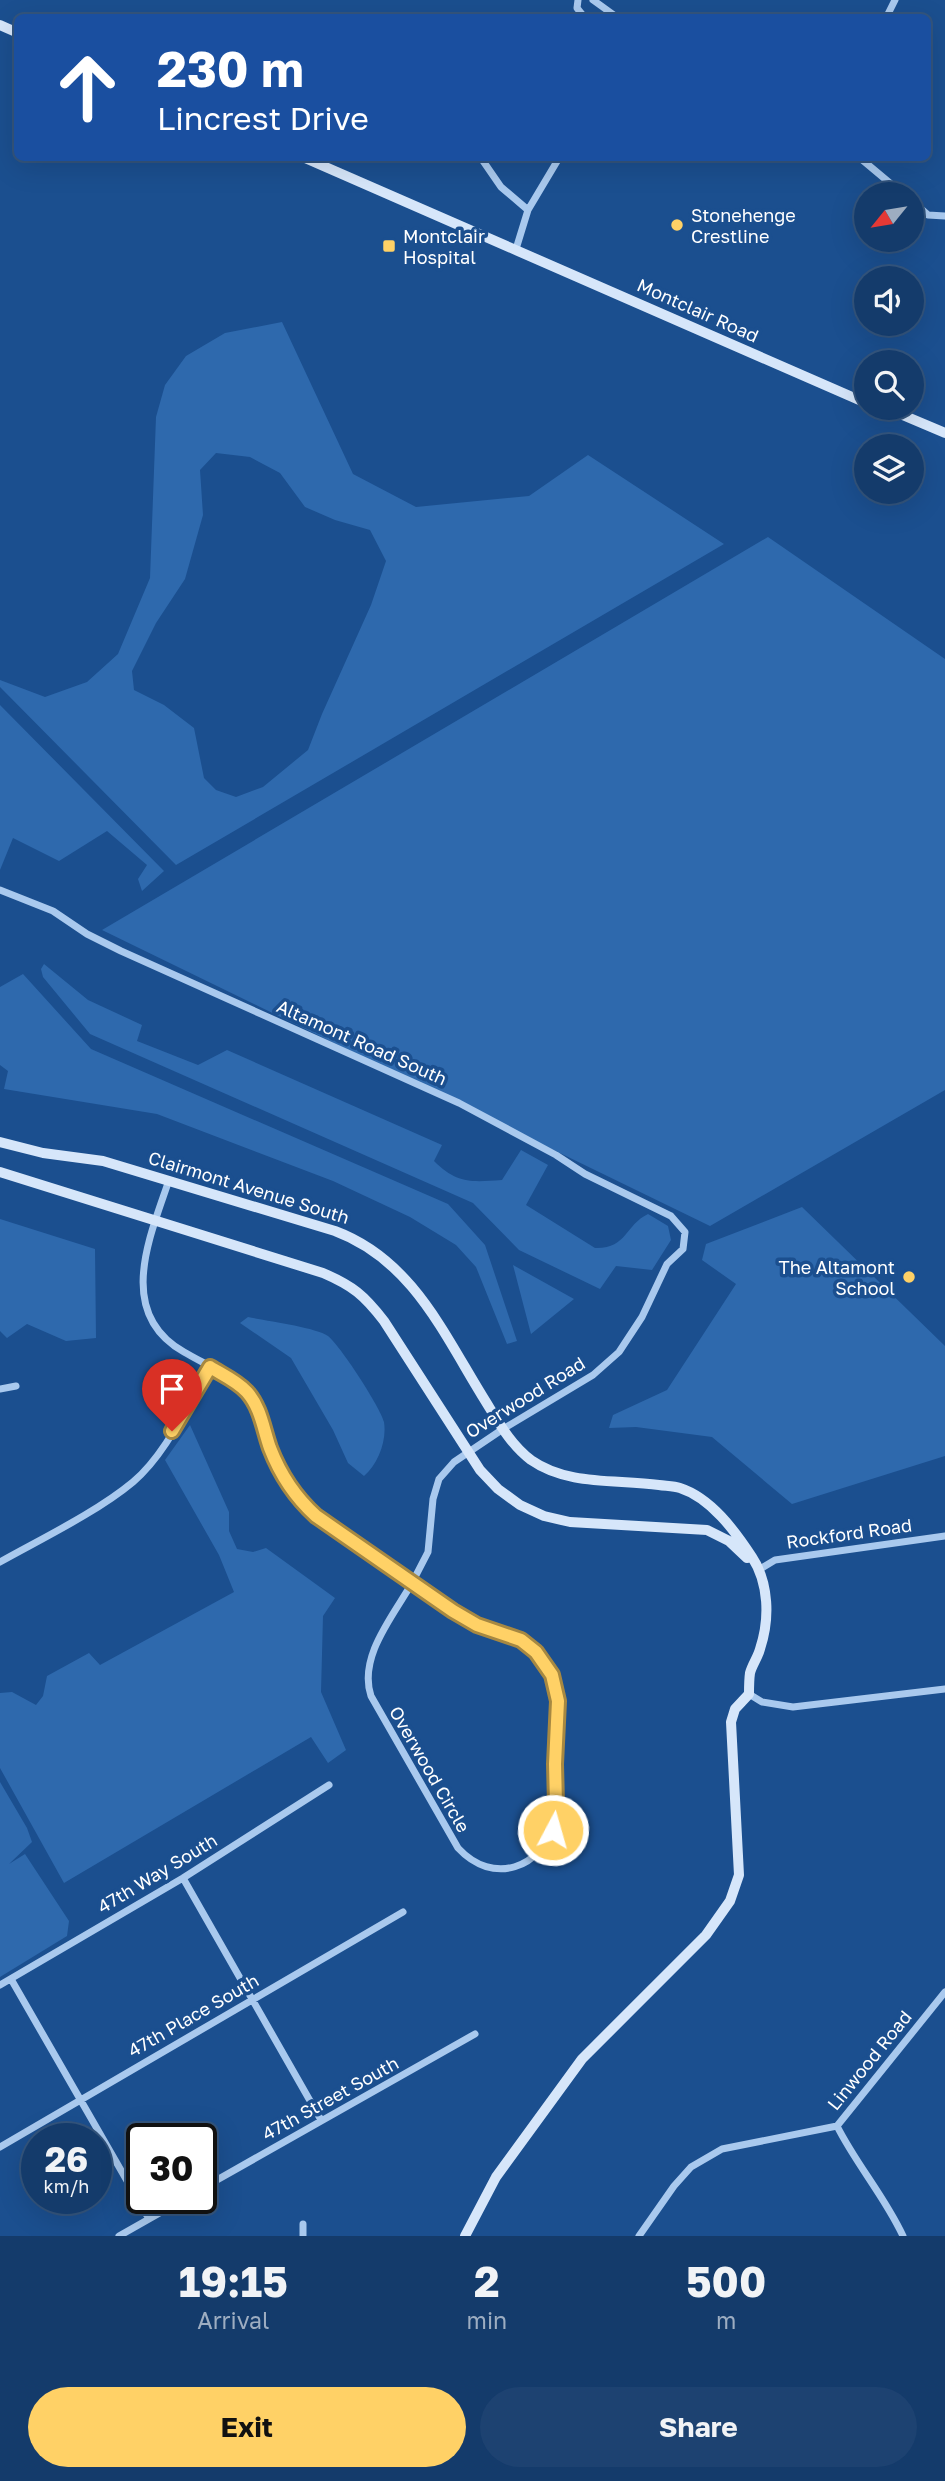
<!DOCTYPE html>
<style>
body{margin:0;font-family:"Golos Text",sans-serif;background:#1d4271;color:#f1f3f6;height:100vh;display:flex;flex-direction:column;font-size:26px;white-space:nowrap}
*{box-sizing:border-box;margin:0}
p{font-size:23px;color:#9dadc1}
.icon{flex:none;width:38px;height:38px;fill:none;stroke:currentColor;stroke-width:2;stroke-linecap:round;stroke-linejoin:round}
.map{position:relative;height:2236px;overflow:hidden}
.drawer{display:flex;flex-direction:column;background:#143b6b;flex:1}
.drawer>*{flex:none}
.guide{position:absolute;left:14px;top:14px;width:917px;height:147px;border-radius:10px;box-shadow:0 7px 28px #0002,0 0 0 2px #33557e;background:#1a4fa0;color:#fff;overflow:hidden}
.needle{width:46px;rotate:240deg}
.controls{position:absolute;left:854px;top:182px;display:grid;gap:14px}
.controls a{display:grid;place-items:center;width:70px;height:70px;border-radius:50%;background:#143b6b;box-shadow:0 7px 28px #0002,0 0 0 2px #33557e;font-size:35px}
.speed{position:absolute;left:21px;top:2123px;display:flex;gap:14px;font-size:35px;font-weight:700;text-align:center}
.speed>*{display:grid;place-content:center;width:91px;height:91px;border-radius:50%;background:#143b6b;box-shadow:0 7px 28px #0002,0 0 0 2px #33557e;line-height:1}
.speed small{font-size:18px;font-weight:400}
.speed .limit{border:4px solid #111;border-radius:10px;background:#fff;color:#111}
.pin{position:absolute;display:grid;place-items:center;width:60px;height:60px;color:#fff;margin:-72px -30px;border-radius:50% 50% 50% 0;rotate:-45deg;box-shadow:0 0 7px #0007}
.pin .icon{rotate:45deg}
.me{position:absolute;width:77px;margin:-38px;rotate:6deg;stroke-linejoin:round;filter:drop-shadow(0 0 5px #0008)}
.turn{display:flex;align-items:center;gap:24px;height:147px;padding:0 28px;font-size:32px}
.turn .icon{width:91px;height:91px;stroke-width:2.5}
.turn b{display:block;font-size:49px;line-height:60px}
.eta{display:flex;justify-content:space-evenly;align-items:center;height:119px;text-align:center}
.eta b{font-size:42px;font-weight:700;line-height:49px}
.primary-button{display:flex;gap:14px;margin-top:auto;padding:14px 28px}
.primary-button a{flex:1;height:80px;border-radius:42px;background:#ffd166;color:#111;font-size:28px;font-weight:700;line-height:80px;text-align:center}
.primary-button a+a{background:#1d4271;color:#f1f3f6}
.map>svg:first-child{display:block}
</style>
<div class="map">
<svg width="945" height="2236" viewBox="0 0 945 2236">
<rect width="100%" height="100%" fill="#1b4f8f"/>
<path fill="#2e69ad" fill-rule="evenodd" d="M282,322L353,474L416,507L529,496L588,455L724,544L176,865L0,687V680L45,697L87,682L118,654L150,578L156,417L165,385L186,356L225,333ZM216,453L250,457L280,473L305,507L335,520L370,530L386,561L371,605L322,714L308,750L263,787L236,797L216,790L204,778L194,728L164,705L134,690L132,671L156,623L185,579L203,515L200,470Z
M768,537L945,659V1090L710,1226L102,930Z
M0,705L164,871L142,891L138,879L147,865L107,831L59,861L13,838L0,870Z
M44,964L88,1000L142,1025L137,1041L198,1065L227,1050L442,1145L434,1161C457,1184 471,1182 502,1180L521,1150L548,1165L526,1205L595,1248C627,1249 625,1225 648,1214L668,1226L671,1240L652,1270L616,1266L600,1289L519,1250L473,1203L90,1034L43,977L41,969Z
M23,974L91,1049L448,1204L485,1245L517,1341L507,1344L476,1267L456,1245L410,1217L333,1181L157,1114L4,1089L8,1071L0,1065V987Z
M802,1207L945,1346V1456L792,1504L712,1437L636,1427L609,1428L613,1415L667,1390L736,1284L702,1260L706,1244Z
M0,1219L95,1249L96,1338L66,1341L27,1324L7,1338L0,1331Z
M513,1265L574,1299L531,1334Z
M248,1317C266,1321 315,1327 328,1336C339,1344 381,1408 384,1422C387,1441 378,1464 364,1476L348,1463L333,1430L291,1358L240,1323Z
M190,1425L229,1512V1531L237,1549L253,1552L266,1548L335,1598L323,1616L321,1692L346,1750L328,1763L311,1737L64,1883L0,1768V1693L12,1692L36,1705L43,1696L47,1676L89,1653L100,1665L234,1592L219,1555L165,1460Z
M0,1782L27,1828L32,1842L9,1864L25,1854L69,1921L67,1936L0,1977Z"/>
<g fill="none" stroke-linecap="round" stroke-linejoin="round">
<path stroke="#a9c9ee" stroke-width="7" d="M578,0L577,8L585,18
M593,0L618,18
M886,18L895,0
M481,158L501,187L528,210L516,249
M860,158L903,194
M912,201L928,215L945,216
M528,210L559,158
M0,890L53,911L87,934L121,951L459,1103L556,1155L585,1174L671,1216L685,1232L683,1249L667,1264L642,1317L619,1352L593,1375L503,1429L454,1462L439,1479L433,1499L428,1552L412,1583C366,1552 311,1524 283,1475C269,1450 267,1419 250,1396C234,1376 206,1365 184,1352C115,1313 150,1237 169,1180
M0,1389L16,1386
M0,1562C41,1539 97,1512 133,1482C167,1453 187,1405 210,1367
M760,1569L775,1560L945,1536
M412,1583L477,1625L521,1640L536,1652L547,1667L555,1684L558,1701L555,1821C542,1869 493,1886 458,1848L371,1696C358,1657 393,1616 412,1583Z
M749,1694L762,1702L793,1707L945,1689
M183,1878L321,2120
M11,1979L149,2219
M0,1985L183,1878L329,1785
M837,2126C856,2164 885,2197 903,2236
M0,2147L403,1912
M201,2189L475,2034
M119,2236L186,2198
M303,2236V2224
M639,2236L674,2186L691,2167L722,2149L837,2126L945,1992"/>
<path stroke="#d6e6fa" stroke-width="10" d="M0,25L18,33
M305,158L866,403
M886,408L945,433
M0,1142L43,1153L103,1161L335,1231C413,1260 444,1335 486,1402C499,1423 511,1445 531,1460C568,1486 617,1479 659,1485C666,1486 674,1486 680,1488C711,1498 735,1531 752,1557C769,1583 770,1619 760,1649C758,1657 752,1665 750,1673C749,1680 749,1687 749,1694L735,1709L731,1722L739,1875L730,1901L706,1935L582,2059L496,2177L465,2236
M0,1172L323,1273C353,1286 364,1295 384,1321L480,1470L498,1489L520,1505L544,1516L570,1522L707,1530L729,1541L747,1558"/>
</g>
<g fill="none" stroke-linecap="round" stroke-linejoin="round">
<defs>
<path id="route" d="M172,1431L210,1367C223,1375 237,1381 247,1392C261,1408 263,1428 270,1448C280,1474 295,1497 316,1516L453,1611L477,1625L521,1640L536,1652L552,1675L558,1701L555,1764L556,1804L553,1830"/>
</defs>
<use href="#route" stroke="#a68842" stroke-width="18"/>
<use href="#route" stroke="#ffd166" stroke-width="12"/>
</g>
<g fill="#ffd166" stroke="#1b4f8f" stroke-width="2.5">
<circle cx="677" cy="225" r="7"/>
<rect x="382" y="239" width="14" height="14" rx="3.5"/>
<circle cx="909" cy="1277" r="7"/>
</g>
<g text-anchor="middle" dominant-baseline="central" stroke-width="7" stroke-linejoin="round" paint-order="stroke">
<g font-size="18" fill="#fff" stroke="#1b4f8f" text-anchor="start">
<text x="691" y="215">Stonehenge<tspan x="691" dy="21">Crestline</tspan></text>
<text x="403" y="236">Montclair<tspan x="403" dy="21">Hospital</tspan></text>
<text x="895" y="1267" text-anchor="end">The Altamont<tspan x="895" dy="21">School</tspan></text>
</g>
<g font-size="18" fill="#fff" stroke="#1b4f8f">
<text transform="translate(698 310) rotate(24)">Montclair Road</text>
<text transform="translate(362 1042) rotate(24)">Altamont Road South</text>
<text transform="translate(249 1187) rotate(17)">Clairmont Avenue South</text>
<text transform="translate(525 1397) rotate(-32)">Overwood Road</text>
<text transform="translate(849 1533) rotate(-8)">Rockford Road</text>
<text transform="translate(430 1769) rotate(60)">Overwood Circle</text>
<text transform="translate(157 1873) rotate(-31)">47th Way South</text>
<text transform="translate(193 2015) rotate(-30)">47th Place South</text>
<text transform="translate(869 2060) rotate(-51)">Linwood Road</text>
<text transform="translate(330 2098) rotate(-29)">47th Street South</text>
</g>
</g>
</svg>
<div class="controls">
<a><svg class="needle" viewBox="-14 -14 28 28"><path d="M0-13l5 13h-10z" fill="#e53935"/><path d="M0 13l5-13h-10z" fill="#9dadc1"/></svg></a>
<a><svg class="icon" aria-label="sound" viewBox="0 0 24 24"><path d="M4 9h4l5-4v14l-5-4H4zM17 9q2 3 0 6"/></svg></a>
<a><svg class="icon" aria-label="search" viewBox="0 0 24 24"><circle cx="10" cy="10" r="6"/><path d="M15 15l6 6"/></svg></a>
<a><svg class="icon" aria-label="layers" viewBox="0 0 24 24"><path d="M12 4l9 5-9 5-9-5zM3 14l9 5 9-5"/></svg></a>
</div>
<div class="speed"><div>26<small>km/h</small></div><div class="limit">30</div></div>
<div class="pin" style="left:172px;top:1431px;background:#d93025"><svg class="icon" aria-label="arrive" viewBox="0 0 24 24"><path d="M6 21V4h12l-3 4 3 4H6"/></svg></div>
<svg class="me" style="left:553px;top:1830px" viewBox="-20 -20 40 40"><circle r="17" fill="#ffd166" stroke="#fff" stroke-width="3"/><path d="M0-11L8 9 0 5-8 9z" fill="#fff"/></svg>
<div class="guide">
<div class="turn"><svg class="icon" aria-label="ahead" viewBox="0 0 24 24"><path d="M12 20V5M6 11l6-6 6 6"/></svg><div><b>230 m</b>Lincrest Drive</div></div>
</div>
</div>
<section class="drawer">
<div class="eta">
<div><b>19:15</b><p>Arrival</p></div>
<div><b>2</b><p>min</p></div>
<div><b>500</b><p>m</p></div>
</div>
<div class="primary-button"><a>Exit</a><a>Share</a></div>
</section>
